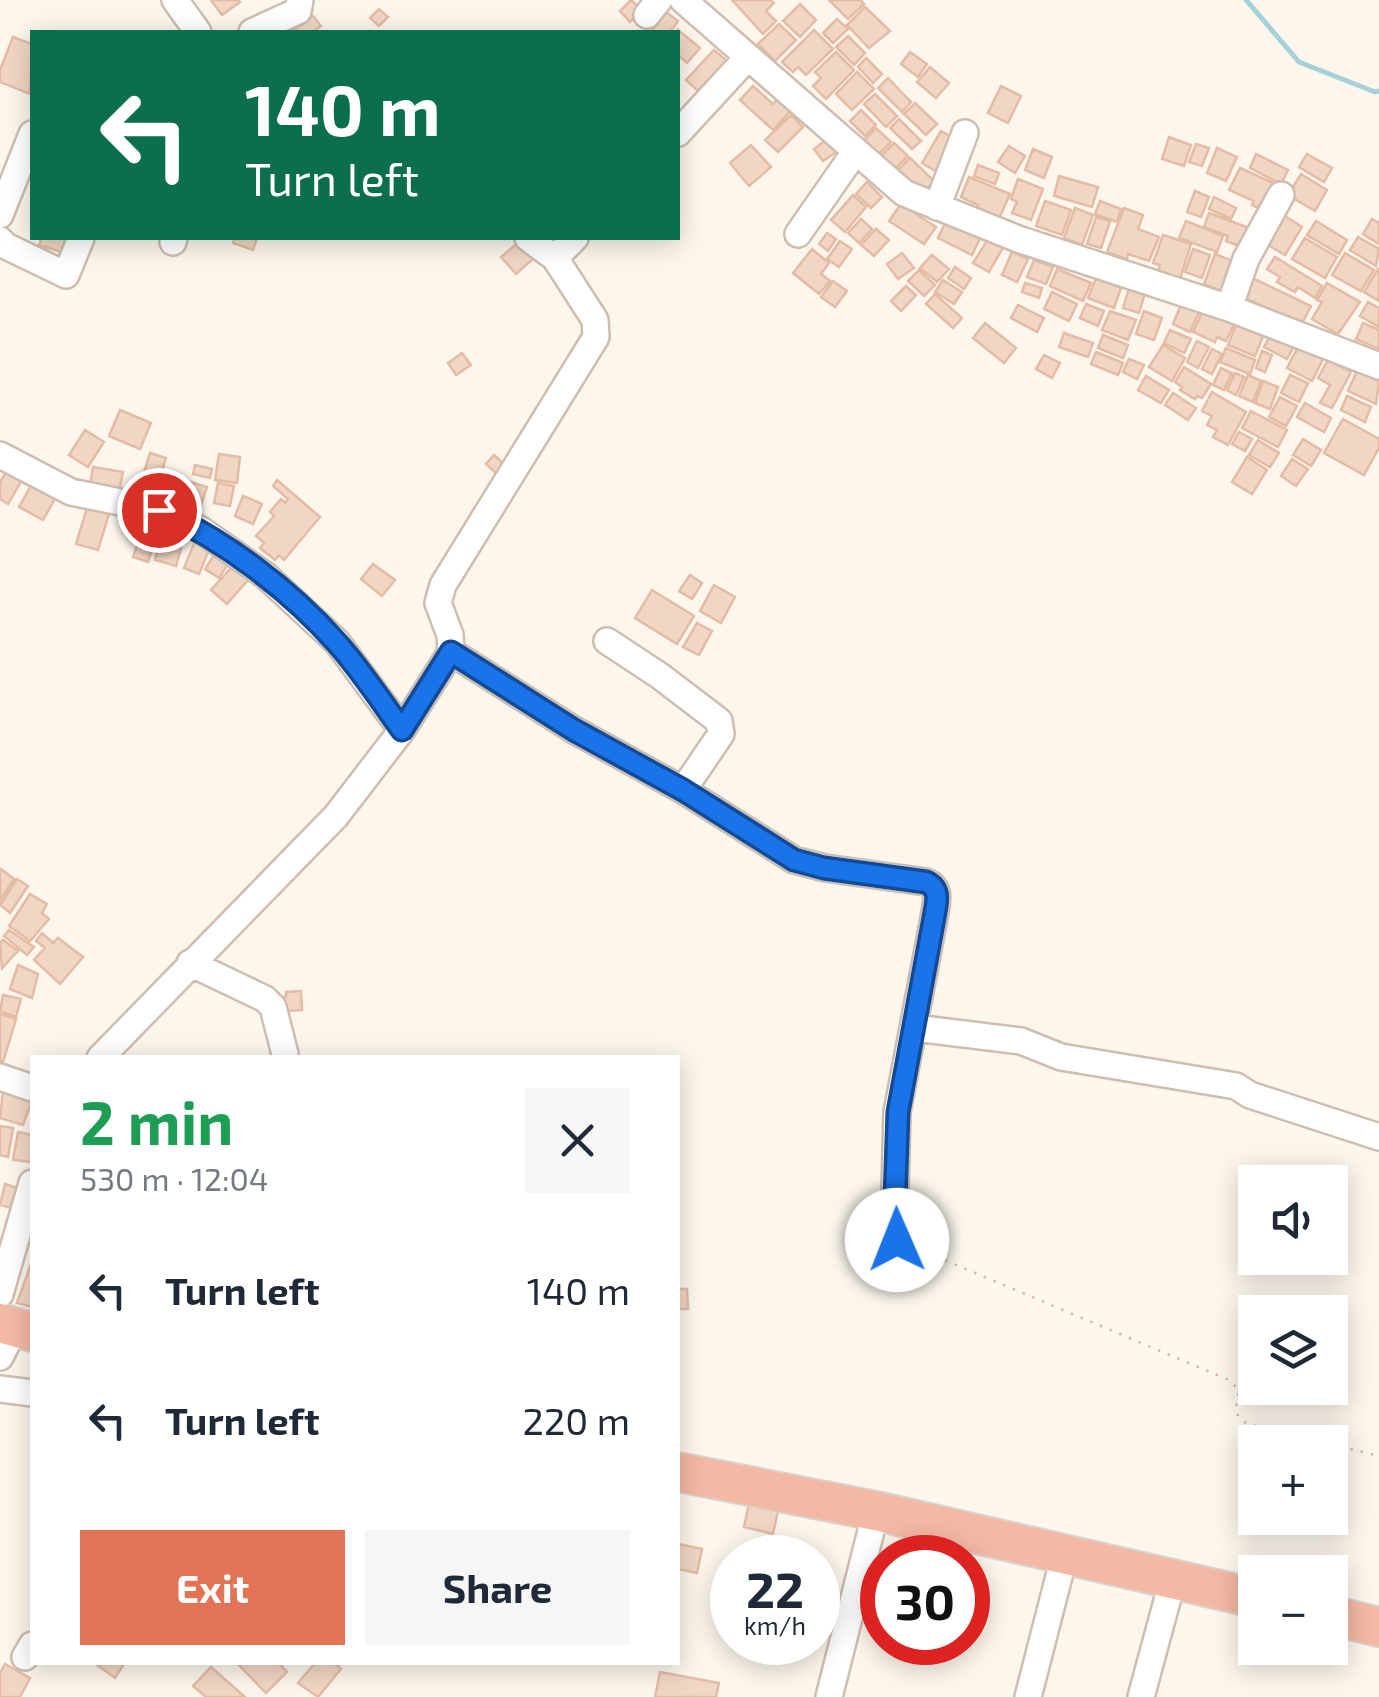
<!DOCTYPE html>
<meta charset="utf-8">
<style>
body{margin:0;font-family:"Exo 2",sans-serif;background:#f6f6f7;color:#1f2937;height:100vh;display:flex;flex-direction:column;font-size:38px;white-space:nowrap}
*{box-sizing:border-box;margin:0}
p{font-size:32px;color:#747a83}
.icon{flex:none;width:55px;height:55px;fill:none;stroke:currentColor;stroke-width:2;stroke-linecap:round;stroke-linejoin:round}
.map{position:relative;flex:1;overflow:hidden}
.sheet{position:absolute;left:30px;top:1055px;width:650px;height:610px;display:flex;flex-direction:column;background:#fff;border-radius:0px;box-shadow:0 5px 25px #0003}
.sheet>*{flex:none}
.top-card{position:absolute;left:30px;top:30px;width:650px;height:210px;border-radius:0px;box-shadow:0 5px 25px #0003;background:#0b6e4f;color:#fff;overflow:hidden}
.buttons{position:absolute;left:1238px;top:1165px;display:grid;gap:20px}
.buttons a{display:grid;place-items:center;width:110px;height:110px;border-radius:0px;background:#fff;box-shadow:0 5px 25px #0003;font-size:50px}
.speed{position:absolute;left:710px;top:1535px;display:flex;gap:20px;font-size:50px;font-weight:700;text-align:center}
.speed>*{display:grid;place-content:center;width:130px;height:130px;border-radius:50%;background:#fff;box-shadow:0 5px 25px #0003;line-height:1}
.speed small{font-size:25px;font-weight:400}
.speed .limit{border:15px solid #d22;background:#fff;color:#111}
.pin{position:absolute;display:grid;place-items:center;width:85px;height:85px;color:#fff;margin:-42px;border:5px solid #fff;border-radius:50%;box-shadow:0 2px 10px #0007}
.me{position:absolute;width:110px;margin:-55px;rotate:359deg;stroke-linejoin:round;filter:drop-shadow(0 0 8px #0008)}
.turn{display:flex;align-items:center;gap:35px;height:210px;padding:0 50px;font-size:45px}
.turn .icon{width:130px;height:130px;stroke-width:2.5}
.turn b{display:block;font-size:70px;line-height:85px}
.round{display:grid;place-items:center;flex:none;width:105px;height:105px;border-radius:0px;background:#f6f6f7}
.headline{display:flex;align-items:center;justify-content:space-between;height:170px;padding:0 50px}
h1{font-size:60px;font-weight:700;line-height:75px;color:#1e9e55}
.primary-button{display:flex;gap:20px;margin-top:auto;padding:20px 50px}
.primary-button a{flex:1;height:115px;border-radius:0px;background:#e27455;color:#fff;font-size:40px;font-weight:700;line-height:115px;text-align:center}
.primary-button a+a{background:#f6f6f7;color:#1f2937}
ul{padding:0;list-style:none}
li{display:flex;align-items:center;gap:30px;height:130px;padding:0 50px}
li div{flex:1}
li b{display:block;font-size:38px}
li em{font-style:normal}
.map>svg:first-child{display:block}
</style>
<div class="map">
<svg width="1379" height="1697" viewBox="0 0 1379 1697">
<rect width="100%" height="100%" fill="#fcf6ec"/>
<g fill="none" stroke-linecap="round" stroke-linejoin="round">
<path stroke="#a6d1d8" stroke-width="5" d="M1246,0L1299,62L1375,92L1379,91"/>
</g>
<path fill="#f1d6c4" stroke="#e4bca5" stroke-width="2.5" d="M211,0H238L240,2L222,15Z
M631,0L642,10L630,22L620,11Z
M732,0H770L774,3L766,11L776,21L763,34Z
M829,0H861L864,4L848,19Z
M800,4L816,20L800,37L783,21Z
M865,7L890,31L869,48L847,25Z
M379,9L388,17L379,26L370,18Z
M666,12L678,21L670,32H651Z
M313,16L321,26L313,32H292Z
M837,19L848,29L833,43L823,33Z
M779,24L796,40L775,61L758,44Z
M678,30L700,48L687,63L678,55Z
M814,30L833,49L806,75L798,67L793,72L782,62Z
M848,36L865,53L854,65L836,47Z
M13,37L32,44L30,94L0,82V70Z
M714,50L727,61L699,92L686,80Z
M836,52L854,70L826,99L813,86L821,78L815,72Z
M910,52L927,64L918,77L901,64Z
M866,58L882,74L873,83L858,67Z
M930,67L949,83L936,98L917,82Z
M857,72L874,89L852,110L836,94Z
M888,78L911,102L902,112L878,88Z
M753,86L773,104L783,93L796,105L773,130L740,100Z
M1001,86L1021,96L1008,123L988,113Z
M875,94L897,116L886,127L864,104Z
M915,103L937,124L926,135L904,114Z
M861,110L876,125L865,136L850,121Z
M791,115L803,127L778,152L765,140Z
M899,119L921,141L912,149L890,128Z
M876,128L891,142L875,158L861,144Z
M941,131L955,139L942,175L922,163Z
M830,137L839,150L823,161L814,149Z
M1169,137L1191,145L1184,166L1162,159Z
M894,143L908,156L892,172L878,159Z
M1196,144L1209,148L1202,166L1189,162Z
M751,145L771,167L749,186L730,163Z
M1009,146L1025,156L1015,173L998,162Z
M1217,148L1237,157L1226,181L1207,173Z
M1033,149L1052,157L1044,178L1025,170Z
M1256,154L1288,170L1281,184L1250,168Z
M1307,154L1332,168L1324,182L1299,167Z
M910,158L934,181L919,197L895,173Z
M978,165L999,173L995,184L974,176Z
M1240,168L1280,186L1267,212L1252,205L1254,201L1229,190Z
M1301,174L1327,190L1315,211L1288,195Z
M1059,176L1098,187L1092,207L1054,196Z
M969,177L1010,194L997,223L974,213L978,205L961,197Z
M1018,179L1043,189L1031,220L1012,213L1017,202L1011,199Z
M867,182L882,197L871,208L856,194Z
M1195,191L1209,197L1201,217L1187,212Z
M853,195L866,207L845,232L831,220Z
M1214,197L1236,208L1231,219L1209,209Z
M1045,201L1071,210L1062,235L1036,226Z
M1100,201L1121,209L1117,222L1095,214Z
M901,204L936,227L924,244L889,221Z
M1075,208L1093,215L1082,245L1064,238Z
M1124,208L1143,215L1138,229L1159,237L1149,261L1128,254L1127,259L1107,252Z
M1209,213L1252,229L1247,244L1241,242L1239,246L1226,241L1228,236L1204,227Z
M1280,213L1302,227L1285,255L1263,242Z
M949,215L983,232L972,255L938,238Z
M1096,217L1110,221L1101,248L1087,244Z
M861,219L872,229L859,243L848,233Z
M1372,219L1379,223V244L1363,234Z
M1186,221L1223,236L1217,252L1179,238Z
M1316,221L1347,240L1339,254L1307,235Z
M876,229L889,240L874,256L861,245Z
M827,233L836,239L828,251L819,244Z
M1163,235L1191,244L1179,282L1157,274L1160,265L1153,263Z
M990,236L1005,244L989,272L973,263Z
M1358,237L1379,249L1376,266L1350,250Z
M42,238H73L68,254L39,245Z
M235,238H257L253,250L233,243Z
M1305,238L1337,257L1325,278L1292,259Z
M520,241L534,258L516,274L501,257Z
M840,241L852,249L839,267L827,259Z
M812,249L829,263L821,274L830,281L819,294L793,273Z
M1193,249L1210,255L1202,278L1185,272Z
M1012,252L1028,259L1017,282L1002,275Z
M902,253L914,268L898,279L887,264Z
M1345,253L1374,270L1361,291L1332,275Z
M1215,254L1240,264L1229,294L1204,284Z
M932,255L949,269L937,282L920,268Z
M1275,257L1322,286L1315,298L1298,287L1295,292L1277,282L1280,277L1267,269Z
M1034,260L1053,267L1046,284L1027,277Z
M955,267L971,278L964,289L948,278Z
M1057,269L1091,283L1083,301L1050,286Z
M1378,269L1379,270V301L1364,292Z
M919,270L935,285L924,296L908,281Z
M1246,275L1311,306L1301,325L1237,294Z
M1096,278L1121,288L1114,308L1088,298Z
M943,280L962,292L954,304L935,292Z
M833,281L847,291L835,307L821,297Z
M1025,283L1042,288L1039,298L1022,292Z
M1327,283L1360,302L1338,334L1312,319L1322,302L1317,300Z
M906,286L916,295L901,311L891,301Z
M1129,288L1145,293L1139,313L1123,308Z
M1052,292L1077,304L1069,321L1044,309Z
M935,294L962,318L953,328L926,304Z
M1182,302L1200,310L1190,332L1173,324Z
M1368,302L1379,308V327L1360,316Z
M1086,304L1104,311L1098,326L1080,318Z
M1018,305L1044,318L1037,332L1011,318Z
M1204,308L1235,322L1226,341L1217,337L1215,342L1193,332Z
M1110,311L1136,320L1128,340L1102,330Z
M1144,311L1162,318L1154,340L1136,334Z
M985,323L1016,348L1004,363L973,338Z
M1237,323L1264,334L1255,356L1228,345Z
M1363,323L1379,330V349L1356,339Z
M1170,330L1191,339L1184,353L1164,343Z
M1064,333L1093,343L1088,357L1059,347Z
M1271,334L1294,346L1287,359L1264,347Z
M1103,335L1128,345L1123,358L1098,348Z
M1197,341L1209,347L1198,368L1187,362Z
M1163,345L1185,358L1172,381L1149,367Z
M1298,347L1323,359L1312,381L1287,368Z
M1226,348L1255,360L1250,374L1220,362Z
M1212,349L1222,354L1212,374L1202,369Z
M1262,351L1272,355L1265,372L1256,368Z
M1096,352L1123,363L1118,375L1091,364Z
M462,353L471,365L456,375L448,363Z
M1044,355L1060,363L1052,378L1036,369Z
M1129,359L1144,365L1137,379L1123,372Z
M1328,360L1351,372L1332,408L1320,403L1330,385L1318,378Z
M1184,367L1211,384L1202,398L1197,396L1195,399L1180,390L1182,387L1175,382Z
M1221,368L1232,373L1224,390L1213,385Z
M1357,371L1379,381L1376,404L1348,391Z
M1235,373L1244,377L1236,395L1227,390Z
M1248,375L1261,381L1253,402L1239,396Z
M1290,375L1308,383L1299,402L1281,393Z
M1146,376L1169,390L1161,403L1138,390Z
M1263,381L1278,387L1270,409L1255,403Z
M1212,392L1246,412L1228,445L1213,437L1217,430L1207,425L1212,416L1202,411Z
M1173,393L1196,408L1188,420L1165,405Z
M1347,396L1371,407L1365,422L1341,410Z
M1280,397L1297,406L1286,426L1269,417Z
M1305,403L1331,418L1324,432L1297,417Z
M120,410L151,423L140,449L109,436Z
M1251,411L1287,430L1278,447L1242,428Z
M1343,419L1379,439V448L1364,475L1324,453Z
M85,430L104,442L88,467L69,455Z
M1239,432L1252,439L1245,451L1232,444Z
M1303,439L1321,450L1311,466L1293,455Z
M1258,440L1279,453L1270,467L1249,455Z
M150,453L166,458L153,499L137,494Z
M219,454L240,457L237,483L215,480Z
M494,455L509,469L501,478L486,464Z
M1247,457L1267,470L1252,494L1232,482Z
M1292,459L1308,469L1296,486L1281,476Z
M195,465L212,469L210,478L193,474Z
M93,467L123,472L118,496L89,491Z
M7,471L22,480L8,504L0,499V482Z
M168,475L207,487L198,514L181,508L185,499L179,497L177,506L159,500Z
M277,480L320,517L284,560L279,555L275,560L260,548L264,543L256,536L274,516L270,512L281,499L285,503L288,499L273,486Z
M218,483L234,486L230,506L214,503Z
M32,484L56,497L43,520L19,507Z
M243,496L262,504L253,524L235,516Z
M87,508L109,514L98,550L76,544Z
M145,521L159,526L148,562L133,557Z
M164,528L185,534L176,566L155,560Z
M195,541L210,547L199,574L184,568Z
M214,555L228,564L219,578L205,569Z
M373,564L395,580L382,596L361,579Z
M232,567L248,580L227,604L211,590Z
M690,575L702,583L692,599L679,591Z
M714,585L735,597L721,623L700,611Z
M652,590L694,616L677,644L635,618Z
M697,623L712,631L699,655L683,647Z
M1,869L14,879L0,900V870Z
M17,879L28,886L10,913L0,905Z
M30,894L47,904L42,913L49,919L30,941L9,926Z
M9,930L34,947L27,955L4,936Z
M42,933L53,943L58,938L83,957L60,984L34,960L45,948L36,941Z
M3,940L18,951L2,968L0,943Z
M18,965L38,974L32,998L10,989Z
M301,991L302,1010L286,1011L280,997H286V992Z
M3,995L21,999L16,1017L0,1011Z
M0,1014L16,1019L3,1062L0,1061Z
M3,1091L32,1100L23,1125L0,1118Z
M0,1126L13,1128L8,1157L0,1155Z
M18,1132L32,1135V1162L13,1160Z
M5,1184L30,1192L22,1211L0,1205Z
M32,1261V1307L17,1303Z
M678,1289H687L688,1309H678Z
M750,1499L779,1506L773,1534L744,1527Z
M678,1544L702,1549L697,1573L678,1569Z
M93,1662H125L115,1678Z
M236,1662H278L287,1672L266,1693Z
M316,1662H333L341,1669L318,1697L298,1683Z
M5,1664L30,1678L20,1697H0V1673Z
M211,1667L245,1697H206L193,1686Z
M660,1672L719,1683L716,1697H655Z"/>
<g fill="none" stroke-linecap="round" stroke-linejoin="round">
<defs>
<path id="minor" d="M175,0L198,32
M683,0L904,193L1018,239L1229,308L1379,366
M647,15L659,0
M252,32L298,11L300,0
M678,133L748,57
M937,207L965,133
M0,215L32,134
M798,234L855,152
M528,238L555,258
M0,240L6,246L66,275L81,238
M173,242L174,238
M1229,308L1246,259L1281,195
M0,455L71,492L159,510L201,530L266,576L337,642L402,730
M607,641L660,676L719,721L721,734L683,790
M451,652L574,730L683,790L794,860L825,868L926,882C942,888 936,904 934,918L897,1112L894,1229L897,1240
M190,963L265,999L273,1007L285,1054
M915,1028L1021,1041L1061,1057L1236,1086L1250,1095L1379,1137
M100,1058L336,816L402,730L451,652L450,635L438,603L443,585L596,337L595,320L555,258L575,238
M0,1077L32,1088
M0,1294L32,1183
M0,1357L15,1328
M0,1389L32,1393
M25,1657L32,1645
M829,1697L876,1511
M1028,1697L1065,1553
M1141,1697L1173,1579"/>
<path id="highway" d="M0,1323L32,1332
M678,1472L876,1511L1255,1598
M1330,1615L1379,1627"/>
</defs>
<use href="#minor" stroke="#cfbeb0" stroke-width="30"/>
<use href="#highway" stroke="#d9d2cd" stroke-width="42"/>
<path stroke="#d7b9a6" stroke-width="2.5" stroke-dasharray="2.5 8" stroke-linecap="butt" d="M916,1248L1229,1380L1239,1390C1236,1406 1232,1416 1248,1424L1325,1442
M1330,1444L1379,1456"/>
<use href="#minor" stroke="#fff" stroke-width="25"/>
<use href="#highway" stroke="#f4b9a5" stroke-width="38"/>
</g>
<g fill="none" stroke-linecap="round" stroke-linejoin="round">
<defs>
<path id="route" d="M159,510C225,541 288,588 337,643C361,670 381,701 402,730L451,652L574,730L683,790L794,860L824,868L926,882C942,889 936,904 934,918L898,1112L894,1228L897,1240"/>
</defs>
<use href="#route" stroke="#114b97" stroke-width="25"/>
<use href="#route" stroke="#1a73e8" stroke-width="18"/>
</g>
</svg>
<div class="buttons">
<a><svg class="icon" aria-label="sound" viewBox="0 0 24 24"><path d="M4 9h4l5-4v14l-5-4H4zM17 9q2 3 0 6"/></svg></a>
<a><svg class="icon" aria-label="layers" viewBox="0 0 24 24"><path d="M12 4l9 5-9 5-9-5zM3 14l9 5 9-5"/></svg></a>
<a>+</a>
<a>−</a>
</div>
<div class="speed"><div>22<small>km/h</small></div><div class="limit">30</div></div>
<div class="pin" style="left:159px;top:510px;background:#d93025"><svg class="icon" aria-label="arrive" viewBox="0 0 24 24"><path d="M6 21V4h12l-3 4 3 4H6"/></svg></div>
<svg class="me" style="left:897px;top:1240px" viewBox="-20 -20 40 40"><circle r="19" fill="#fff"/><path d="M0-13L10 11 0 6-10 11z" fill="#1a73e8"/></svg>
<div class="top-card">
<div class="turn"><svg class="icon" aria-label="left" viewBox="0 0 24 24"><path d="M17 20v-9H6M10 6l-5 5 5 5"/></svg><div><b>140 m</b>Turn left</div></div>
</div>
<section class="sheet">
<div class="headline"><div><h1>2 min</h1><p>530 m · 12:04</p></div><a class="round"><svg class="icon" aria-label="close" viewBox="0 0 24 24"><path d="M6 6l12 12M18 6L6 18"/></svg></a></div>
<ul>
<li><svg class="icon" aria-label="left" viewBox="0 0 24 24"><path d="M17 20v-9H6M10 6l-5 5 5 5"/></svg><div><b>Turn left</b></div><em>140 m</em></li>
<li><svg class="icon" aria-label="left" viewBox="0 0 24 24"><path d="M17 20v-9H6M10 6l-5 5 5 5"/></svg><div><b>Turn left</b></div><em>220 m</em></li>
</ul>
<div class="primary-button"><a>Exit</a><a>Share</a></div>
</section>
</div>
